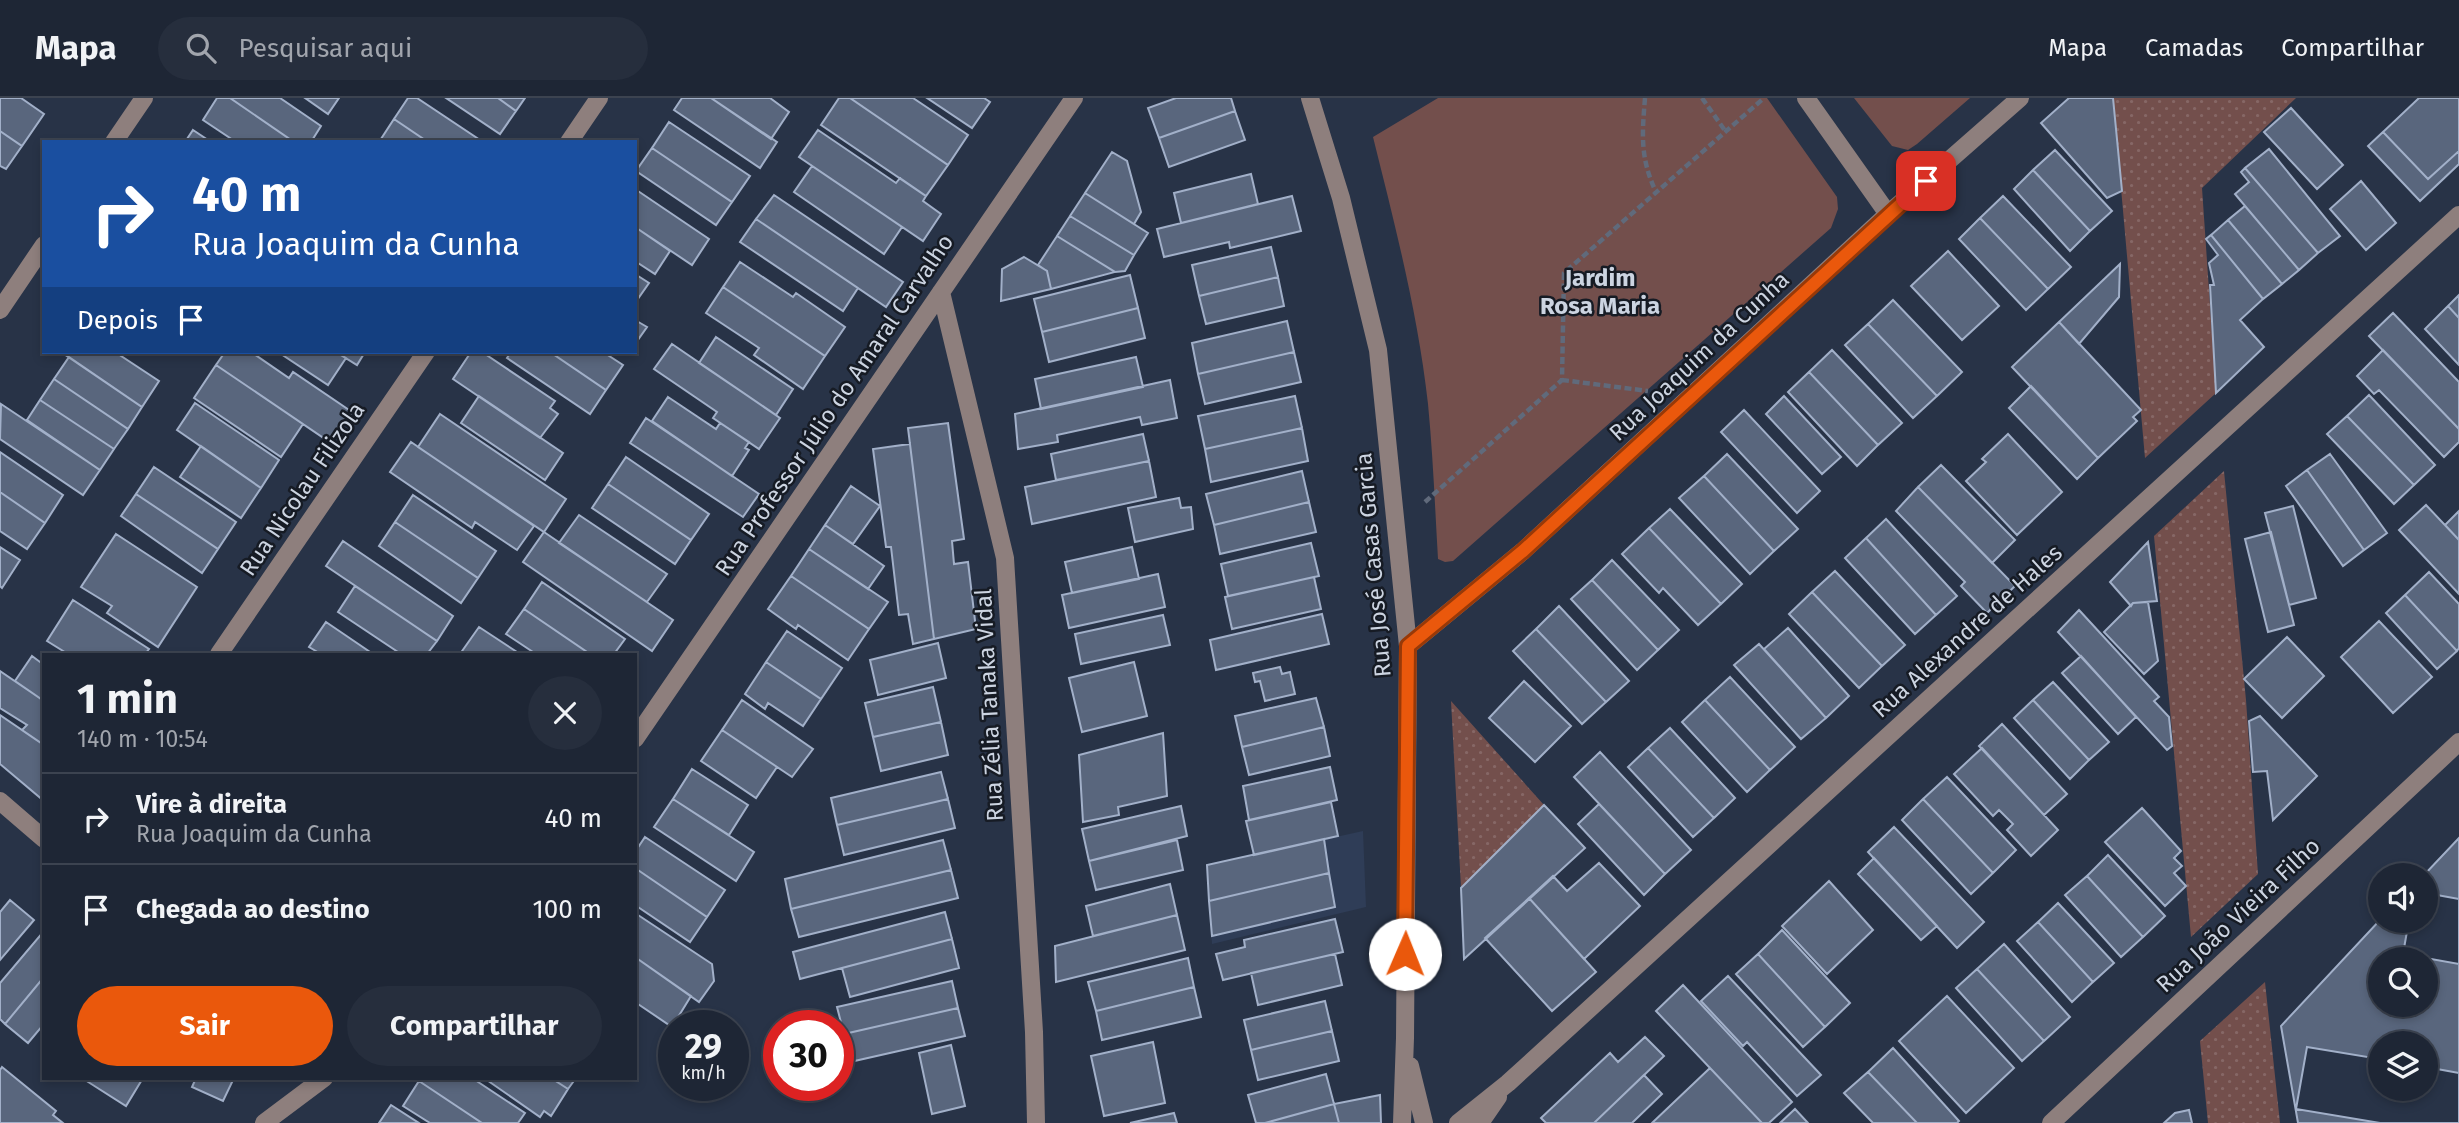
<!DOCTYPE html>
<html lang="pt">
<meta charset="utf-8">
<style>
body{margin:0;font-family:"Fira Sans",sans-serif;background:#262e3d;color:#f1f3f6;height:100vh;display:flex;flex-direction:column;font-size:26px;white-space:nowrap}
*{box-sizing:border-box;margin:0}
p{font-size:23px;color:#a1a5ad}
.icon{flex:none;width:38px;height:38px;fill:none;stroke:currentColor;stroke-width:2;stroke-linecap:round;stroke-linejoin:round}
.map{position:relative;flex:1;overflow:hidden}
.sheet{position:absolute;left:42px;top:555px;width:595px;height:427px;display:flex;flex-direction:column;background:#1e2635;border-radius:0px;box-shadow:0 4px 10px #0003,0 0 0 2px #3c4350}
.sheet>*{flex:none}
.guide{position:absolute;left:42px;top:42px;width:595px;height:214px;border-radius:0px;box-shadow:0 4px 10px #0003,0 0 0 2px #3c4350;background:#1a4fa0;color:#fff;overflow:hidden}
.tools{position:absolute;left:2368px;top:765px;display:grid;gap:14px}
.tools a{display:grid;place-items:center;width:70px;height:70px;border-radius:50%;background:#1e2635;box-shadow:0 4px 10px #0003,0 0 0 2px #3c4350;font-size:35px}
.speed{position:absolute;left:658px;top:912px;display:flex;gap:14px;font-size:35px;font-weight:700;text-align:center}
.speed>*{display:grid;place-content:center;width:91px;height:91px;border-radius:50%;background:#1e2635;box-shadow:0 4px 10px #0003,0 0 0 2px #3c4350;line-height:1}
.speed small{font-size:18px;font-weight:400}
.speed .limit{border:10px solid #d22;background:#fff;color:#111}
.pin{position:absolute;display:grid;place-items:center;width:60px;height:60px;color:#fff;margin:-30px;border-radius:14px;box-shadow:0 4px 10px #0006}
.me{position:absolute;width:77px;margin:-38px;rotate:1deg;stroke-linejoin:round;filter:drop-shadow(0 0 5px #0008)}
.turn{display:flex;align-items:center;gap:24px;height:147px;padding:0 35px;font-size:32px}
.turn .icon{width:91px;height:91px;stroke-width:2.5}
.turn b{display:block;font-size:49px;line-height:60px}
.then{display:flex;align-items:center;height:66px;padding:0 35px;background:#0003;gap:14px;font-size:26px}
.round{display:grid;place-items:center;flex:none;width:74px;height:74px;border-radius:37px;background:#262e3d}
.overview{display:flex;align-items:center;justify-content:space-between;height:119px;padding:0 35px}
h1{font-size:42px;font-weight:700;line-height:52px}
.cta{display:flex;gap:14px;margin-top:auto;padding:14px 35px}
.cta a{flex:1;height:80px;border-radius:42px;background:#ea580c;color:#fff;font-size:28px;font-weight:700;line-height:80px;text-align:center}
.cta a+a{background:#262e3d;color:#f1f3f6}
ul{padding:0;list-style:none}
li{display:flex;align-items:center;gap:21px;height:91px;padding:0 35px;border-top:2px solid #3c4350}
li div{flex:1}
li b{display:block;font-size:26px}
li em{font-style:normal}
header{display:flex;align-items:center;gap:42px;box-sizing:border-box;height:98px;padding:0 35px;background:#1e2635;border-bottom:2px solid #3c4350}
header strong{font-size:33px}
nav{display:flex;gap:38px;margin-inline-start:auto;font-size:24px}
.search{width:490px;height:63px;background:#262e3d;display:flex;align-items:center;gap:18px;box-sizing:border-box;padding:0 24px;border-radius:38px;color:#a1a5ad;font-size:26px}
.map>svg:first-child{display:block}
</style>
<header>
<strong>Mapa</strong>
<div class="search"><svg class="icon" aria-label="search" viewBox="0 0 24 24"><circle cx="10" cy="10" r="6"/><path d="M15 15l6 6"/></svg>Pesquisar aqui</div>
<nav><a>Mapa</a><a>Camadas</a><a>Compartilhar</a></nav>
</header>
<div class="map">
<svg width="2459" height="1025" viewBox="0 0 2459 1025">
<defs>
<pattern id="grass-dots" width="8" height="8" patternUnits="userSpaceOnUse" patternTransform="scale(1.75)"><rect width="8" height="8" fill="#734f4c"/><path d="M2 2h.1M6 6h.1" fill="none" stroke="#866766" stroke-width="1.8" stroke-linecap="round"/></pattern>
</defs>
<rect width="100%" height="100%" fill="#283347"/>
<path fill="#2f3d57" d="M1363,733L1366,809L1212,846L1209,803L1254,757Z"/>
<path fill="url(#grass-dots)" d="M2113,0H2296L2202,90L2216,295L2145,360Z
M2224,373L2246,602L2258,776L2191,839L2154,438Z
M1451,603L1544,707L1461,790Z
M2265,884L2280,1025H2208L2200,943Z"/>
<path fill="#734f4c" d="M1438,0H1767L1837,99L1838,111L1831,130L1453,463L1445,464L1438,461C1435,410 1433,358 1428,306C1418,216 1395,127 1373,39Z
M1854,0H1970L1917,46L1908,52L1892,48Z"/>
<path fill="#59667d" stroke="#a2b0c9" stroke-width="2" fill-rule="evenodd" d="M0,0H21L44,16L22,48L0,33Z
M217,0H230L294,44H236L203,22Z
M230,0H280L321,28L311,44H294Z
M305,0H339L328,16Z
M408,0H417L483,44H428L394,21Z
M446,0H498L516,13L500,36Z
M498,0H525L516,13Z
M682,0H711L777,44L760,70L674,12Z
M711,0H770L789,14L771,41Z
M839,0H850L948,67L926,98L821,27Z
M850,0H913L968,37L948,67Z
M927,0H984L990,4L972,30Z
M1176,0H1231L1235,13L1159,40L1148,10Z
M2069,0H2113L2122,93L2107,100L2041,25Z
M2419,0H2459V53L2428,81L2383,34Z
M2291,10L2343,67L2317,91L2264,34Z
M1235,13L1245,42L1169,69L1159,40Z
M394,21L428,44H379Z
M669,24L750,78L732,104L652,50Z
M193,32L211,44H185Z
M818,32L896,85L900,80L926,98L923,103L941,116L923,143L799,59Z
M0,33L22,48L6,71L0,68Z
M2383,34L2428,81L2459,53V66L2420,103L2368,48Z
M652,50L732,104L716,127L636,73Z
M2269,51L2340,138L2318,155L2245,70Z
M2055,52L2112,113L2090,133L2033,72Z
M1112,54L1127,63L1141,114L1134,126L1085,95Z
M812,68L902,129L884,156L794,94Z
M2245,70L2318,155L2299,172L2235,96L2249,84L2241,74Z
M2033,72L2090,133L2070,153L2014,91Z
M1251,76L1258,106L1181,125L1174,95Z
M2361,83L2396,125L2366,152L2330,111Z
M635,91L709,141L692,167L635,129Z
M1085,95L1148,135L1134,157L1070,118Z
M774,97L903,184L886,209L756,121Z
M1292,98L1301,133L1230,150L1229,144L1164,159L1157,131Z
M2003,98L2071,169L2048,191L1980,120Z
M2245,108L2299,172L2282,186L2228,122Z
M1070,118L1134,157L1125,173L1115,174L1057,138Z
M1980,120L2048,191L2026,212L1959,141Z
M756,121L858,190L843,213L740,144Z
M2228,122L2282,186L2263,201L2211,137Z
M635,129L670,153L655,176L635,163Z
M2211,137L2263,201L2240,222L2264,249L2216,295L2210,187H2214L2209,165L2218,157L2206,141Z
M1057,138L1115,174L1051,191L1047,173L1038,167Z
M1271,149L1278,179L1199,198L1192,167Z
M1948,153L1999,208L1962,242L1911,188Z
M1024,159L1047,173L1051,191L1001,203L1002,171Z
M740,164L793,199L796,195L845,229L825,258L723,189Z
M2120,166L2119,199L2079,246L2059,224Z
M635,176L649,185L635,205Z
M1130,177L1138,210L1042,234L1034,201Z
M1278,179L1284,208L1206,226L1199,198Z
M723,189L825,258L803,291L754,257L759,250L706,215Z
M2459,197V220L2448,208Z
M1893,202L1962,274L1937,298L1868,226Z
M2448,208L2459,220V267L2425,231Z
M1138,210L1145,240L1049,264L1042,234Z
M2393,215L2459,284V331L2369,238Z
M635,222L647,229L635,246Z
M1287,223L1294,254L1198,276L1192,245Z
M2059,224L2141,312L2133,319L2137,323L2098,360L2012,269Z
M1868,226L1937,298L1913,320L1845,247Z
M716,239L793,291L776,317L699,265Z
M672,246L780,320L759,351L713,320L717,314L654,271Z
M1832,252L1902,325L1878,347L1809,274Z
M2383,252L2459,331V344L2444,359L2379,292L2374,296L2357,278Z
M61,254H115L159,283L142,309Z
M225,254H251L289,280L293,274L352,314L331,345L216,267Z
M278,254H336L346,260L328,287Z
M336,254H365L357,267Z
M471,254H482L555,303L550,310L558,316L540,340L453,281Z
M511,254H550L606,292L590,316L507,260Z
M550,254H603L623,267L606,292Z
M1294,254L1301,284L1205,306L1198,276Z
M69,259L142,309L128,331L54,281Z
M1136,259L1143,289L1041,311L1035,281Z
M216,267L303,326L281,359L194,300Z
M1809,274L1878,347L1857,368L1788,294Z
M54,281L128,331L114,351L40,302Z
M1170,282L1177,320L1142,327L1140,319L1057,337L1058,344L1018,351L1015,316Z
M2031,288L2098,360L2077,381L2009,310Z
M2369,297L2435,367L2414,387L2347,318Z
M479,298L563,355L545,382L461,325Z
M1295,298L1302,330L1205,351L1198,318Z
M1784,298L1841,359L1822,376L1766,316Z
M668,299L716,331L720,325L749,344L745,350L749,352L732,378L652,323Z
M40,302L114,351L100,372L27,322Z
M195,305L279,362L261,390L177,332Z
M1,306L100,372L83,397L0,341Z
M1744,312L1820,393L1797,415L1721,334Z
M440,316L566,401L544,434L418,349Z
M2347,318L2414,387L2394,406L2327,336Z
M646,320L759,396L743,419L630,345Z
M948,325L964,441L952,443L954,466L968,464L976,531L934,541L908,330Z
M1302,330L1308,363L1211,384L1205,351Z
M1143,336L1149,363L1056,382L1051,356Z
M2008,336L2062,394L2017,437L1966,383L1986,364L1982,361Z
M411,344L534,428L517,452L475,424L472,430L390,374Z
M910,346L934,541L913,546L908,516L899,517L891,449H886L873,351Z
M201,348L261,390L241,420L180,379Z
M0,354L63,397L45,425L0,394Z
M1727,356L1798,431L1774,453L1704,378Z
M2330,356L2387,435L2364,452L2307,372Z
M626,359L709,416L691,442L608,386Z
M1149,363L1156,399L1032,426L1025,389Z
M1941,367L2015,442L1992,465L1918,389Z
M154,369L236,424L218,451L136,396Z
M2307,372L2364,452L2343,468L2286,388Z
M1302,373L1309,404L1214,427L1206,396Z
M1704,378L1774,453L1750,476L1679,400Z
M608,386L691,442L675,466L592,410Z
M851,388L880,408L853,446L825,427Z
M1918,389L2015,488L1987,515L1961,488L1965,484L1896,413Z
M0,394L45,425L27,451L0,433Z
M136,396L218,451L202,475L121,418Z
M413,397L496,453L478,480L395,424Z
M1179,400L1181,410L1191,409L1193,431L1135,444L1128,410Z
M1309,404L1316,434L1220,456L1214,427Z
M2426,407L2459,442V496L2399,432Z
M2293,408L2316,500L2289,507L2265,415Z
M1670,411L1742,486L1721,506L1649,430Z
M2459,413V442L2445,427Z
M579,417L667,476L647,504L559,445Z
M1886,421L1957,498L1936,517L1866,440Z
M395,424L478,480L461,505L379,448Z
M825,427L884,468L868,491L809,451Z
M1649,430L1721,506L1698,527L1663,490L1659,495L1622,456Z
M544,434L673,522L652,553L523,464Z
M2271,434L2294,527L2268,534L2245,441Z
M116,436L197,489L158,549L107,515L112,508L81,489Z
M1866,440L1936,517L1915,536L1845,460Z
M343,443L453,518L437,543L326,468Z
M2148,444L2157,503L2133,505L2131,508L2110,484Z
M1311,445L1319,478L1228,498L1221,466Z
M0,449L20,462L2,490L0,488Z
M1132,449L1139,481L1072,495L1065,464Z
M809,451L888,504L869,531L791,478Z
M1612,462L1679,532L1658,552L1592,482Z
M1835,473L1905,547L1882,568L1812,494Z
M2429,474L2459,506V550L2457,553L2405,497Z
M1158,476L1165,509L1069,530L1062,497Z
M791,478L869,531L848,562L798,527L796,531L768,511Z
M1314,479L1321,511L1232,531L1225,499Z
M1592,482L1658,552L1637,572L1571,501Z
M542,484L625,541L614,556H590L524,511Z
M355,488L437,543L427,556H401L338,514Z
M1812,494L1882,568L1859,590L1789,516Z
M2405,497L2457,553L2437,571L2386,515Z
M73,502L149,551L145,556H68L47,543Z
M2148,504L2158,563L2144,576L2104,534L2133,505Z
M1559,508L1629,583L1606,604L1536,531Z
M524,511L590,556H536L506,536Z
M2079,512L2159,599L2154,603L2169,619L2172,648L2167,652L2058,534Z
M1322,516L1329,546L1216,572L1210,542Z
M1163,517L1170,547L1081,566L1075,536Z
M2379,523L2432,579L2393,615L2341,559Z
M326,524L373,556H321L309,549Z
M479,529L520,556H460Z
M1788,530L1849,598L1826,620L1764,551Z
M1536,531L1606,604L1582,626L1513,553Z
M787,533L842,570L821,601L766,564Z
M2287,539L2324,578L2282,620L2244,581Z
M938,545L946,580L878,597L870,562Z
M1759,546L1826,620L1801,641L1734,567Z
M32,558L44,567V603L15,583Z
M2081,558L2136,619L2118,636L2062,575Z
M766,564L821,601L803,628L768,605L765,611L745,596Z
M1134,564L1147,618L1082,634L1069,580Z
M1280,569L1282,576L1290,574L1295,596L1265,603L1260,583L1255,584L1253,575Z
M0,573L44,603V647L22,632L27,627L0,610Z
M1730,579L1795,649L1770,672L1705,602Z
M1524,583L1571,628L1535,664L1489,620Z
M2053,584L2109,644L2089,662L2033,602Z
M933,589L941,624L873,639L865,605Z
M1316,600L1324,629L1242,649L1235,618Z
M742,602L813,651L792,679L722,632Z
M1705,602L1770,672L1747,694L1682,624Z
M2033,602L2089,662L2070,681L2014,620Z
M0,617L44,647V703L0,666Z
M2260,618L2317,678L2273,722L2267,673L2253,674L2249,623Z
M941,624L948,657L881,673L873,639Z
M2002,626L2067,696L2044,717L1979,648Z
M1324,629L1330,658L1249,677L1242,649Z
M1670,630L1735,700L1714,720L1648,650Z
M722,632L777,669L756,700L701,663Z
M1163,635L1167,698L1118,709L1119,717L1083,724L1079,657Z
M1648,650L1714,720L1693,739L1628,669Z
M1982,650L2058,732L2031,758L2007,732L2013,726L1999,712L1993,718L1954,676Z
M1600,654L1691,752L1665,776L1574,679Z
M1330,669L1337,702L1249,722L1243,688Z
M692,671L748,707L729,737L673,701Z
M941,674L948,701L837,727L831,700Z
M1947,679L2016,752L1993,775L1923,701Z
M673,701L754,754L736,783L654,729Z
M948,701L955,730L844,757L837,727Z
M1923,701L1993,775L1971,796L1902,722Z
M1331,704L1338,738L1254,757L1246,723Z
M1599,706L1665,776L1644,797L1578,726Z
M1544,707L1585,750L1464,861L1461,790Z
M1181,708L1187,738L1089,763L1082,731Z
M2142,710L2181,753L2174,760L2182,768L2174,775L2186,788L2165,808L2105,744Z
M1894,729L1984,824L1957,850L1868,754Z
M645,739L725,792L707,819L635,770V754Z
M2459,740V1025H2298L2281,928L2380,822H2426V777H2424ZM2380,861H2426V906H2380ZM2380,945H2426V990H2380Z
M1324,741L1329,775L1209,803L1207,767Z
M943,742L951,772L791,811L785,781Z
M1177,742L1183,772L1096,792L1089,763Z
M2108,757L2165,818L2143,839L2087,778Z
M1874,760L1937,828L1921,842L1858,776Z
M1599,765L1640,808L1584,861L1529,800L1553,778L1567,793Z
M635,770L707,819L690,844L635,807Z
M951,772L958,800L799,839L791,811Z
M1329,775L1335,809L1212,838L1209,803Z
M2087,778L2143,839L2121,859L2065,797Z
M1829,783L1873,832L1827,876L1782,828Z
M1170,786L1177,817L1093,838L1086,808Z
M2426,795L2459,801V866L2403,856L2409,822H2426Z
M1529,800L1596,874L1552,913L1485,840Z
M10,802L34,822L0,862V814Z
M2058,805L2114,865L2093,884L2038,824Z
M945,814L952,841L800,881L793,854Z
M635,815L712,866L714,883L699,904L635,859Z
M1177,817L1185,852L1056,884L1055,848Z
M1335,821L1343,854L1223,882L1216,856L1245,849L1244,842Z
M2038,824L2093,884L2072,904L2017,843Z
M1782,832L1850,905L1825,929L1758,856Z
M44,833V879L5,926L0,921V885Z
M952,841L959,870L850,899L842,870Z
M2004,846L2070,919L2044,943L1977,871Z
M1335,856L1342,887L1258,907L1251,875Z
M1758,856L1825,929L1803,949L1736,876Z
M635,859L691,898L672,929L635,904Z
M1188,860L1194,889L1096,913L1088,884Z
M1977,871L2044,943L2022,963L1956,890Z
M1728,878L1821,977L1797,998L1747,944L1743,948L1701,903Z
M44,879V926L28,945L5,926Z
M952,883L958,910L844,936L837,909Z
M1683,887L1792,1004L1769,1025H1762L1656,913Z
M1194,889L1201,919L1102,942L1096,913Z
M1947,898L2014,970L1966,1015L1899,943Z
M1325,903L1332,933L1251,952L1244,922Z
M958,910L965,938L850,964L844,936Z
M1332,933L1339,963L1258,982L1251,952Z
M1645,939L1664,958L1594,1025H1546L1541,1020L1610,955L1618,964Z
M1153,944L1165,1005L1104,1018L1091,958Z
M951,947L965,1008L932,1016L919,955Z
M2307,949L2380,961V990H2426V969L2459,975V1025H2380L2296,1011Z
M1893,950L1959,1023L1957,1025H1917L1868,974Z
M2,969L56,1013L53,1017L63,1025H0V972Z
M1710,970L1762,1025H1652Z
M1868,974L1917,1025H1873L1844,995Z
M1326,976L1334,1006L1265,1025H1256L1248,997Z
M1644,977L1662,996L1632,1025H1594Z
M86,980H143L126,1008L85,982Z
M196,980H234L223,1003L192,989Z
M421,980L432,982L433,980H472L525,1015L518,1025H482L419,983Z
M484,980H551L568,991L551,1018L544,1013L540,1019Z
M551,980H576L568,991Z
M419,983L482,1025H430L403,1008Z
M1380,997L1381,1025H1339L1334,1006Z
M1334,1006L1339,1025H1265Z
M391,1007L419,1025H379Z
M1795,1011L1808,1025H1780Z
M2189,1012L2192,1025H2164L2175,1015Z
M1174,1015L1177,1025H1130Z"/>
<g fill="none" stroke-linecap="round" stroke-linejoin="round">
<path stroke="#606a7b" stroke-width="4.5" stroke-dasharray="7 3.5" stroke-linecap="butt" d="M1645,0C1642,37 1640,60 1656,94
M1702,0L1726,34
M1562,282L1648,293
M1425,404L1562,282L1564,175L1764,0"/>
<path stroke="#8e7f7d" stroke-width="18" d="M1310,0L1341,100L1378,252L1408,548L1405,940L1402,1025
M1806,0L1888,116
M114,44L144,0
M569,44L599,0
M941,194L1005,460L1034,934L1036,1025
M0,212L44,147
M1408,548L1523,453L1888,116L2020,0
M219,556L426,254
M635,641L1074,0
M0,703L44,741
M1410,968L1424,1025
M264,1025L324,980
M1458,1025L1508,985L2459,117
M1480,1025L1498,999
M2051,1025L2459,644"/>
</g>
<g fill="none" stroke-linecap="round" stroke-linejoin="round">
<defs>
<path id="route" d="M1405,856L1408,548L1523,453L1926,83"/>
</defs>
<use href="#route" stroke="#983908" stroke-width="18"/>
<use href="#route" stroke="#ea580c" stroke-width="12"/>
</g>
<g text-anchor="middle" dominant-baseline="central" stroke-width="5" stroke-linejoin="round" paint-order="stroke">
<g font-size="23" fill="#ccd4e1" stroke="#161b24">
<text transform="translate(1699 258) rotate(-43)">Rua Joaquim da Cunha</text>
<text transform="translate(834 307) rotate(-56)">Rua Professor Júlio do Amaral Carvalho</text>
<text transform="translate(302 391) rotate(-56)">Rua Nicolau Filizola</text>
<text transform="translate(1373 467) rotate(-95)">Rua José Casas Garcia</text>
<text transform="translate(1967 533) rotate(-42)">Rua Alexandre de Hales</text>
<text transform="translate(989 607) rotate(-93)">Rua Zélia Tanaka Vidal</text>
<text transform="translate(2238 817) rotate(-43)">Rua João Vieira Filho</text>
</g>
<g font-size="24" font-weight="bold" fill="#ccd4e1" stroke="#161b24">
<text x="1600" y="180">Jardim<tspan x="1600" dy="28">Rosa Maria</tspan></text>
</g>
</g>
</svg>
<div class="tools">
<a><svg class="icon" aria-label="sound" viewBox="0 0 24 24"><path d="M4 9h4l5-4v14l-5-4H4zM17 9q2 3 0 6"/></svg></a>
<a><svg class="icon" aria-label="search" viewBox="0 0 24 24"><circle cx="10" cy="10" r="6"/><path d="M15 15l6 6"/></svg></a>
<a><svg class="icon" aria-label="layers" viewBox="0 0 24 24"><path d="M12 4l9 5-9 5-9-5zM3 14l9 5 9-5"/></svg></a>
</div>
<div class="speed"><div>29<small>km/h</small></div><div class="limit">30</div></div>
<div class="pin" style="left:1926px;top:83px;background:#d93025"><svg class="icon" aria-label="arrive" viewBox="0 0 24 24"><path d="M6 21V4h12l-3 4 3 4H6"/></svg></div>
<svg class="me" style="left:1405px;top:856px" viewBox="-20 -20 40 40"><circle r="19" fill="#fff"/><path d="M0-13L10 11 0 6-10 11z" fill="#ea580c"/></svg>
<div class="guide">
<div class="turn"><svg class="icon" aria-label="right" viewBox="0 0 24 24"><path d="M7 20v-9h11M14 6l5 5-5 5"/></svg><div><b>40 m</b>Rua Joaquim da Cunha</div></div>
<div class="then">Depois<svg class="icon" aria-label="arrive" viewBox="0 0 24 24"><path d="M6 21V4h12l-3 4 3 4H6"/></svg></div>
</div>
<section class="sheet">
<div class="overview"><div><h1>1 min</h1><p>140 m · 10:54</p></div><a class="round"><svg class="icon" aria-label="close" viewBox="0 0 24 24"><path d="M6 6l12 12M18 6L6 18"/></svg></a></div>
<ul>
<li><svg class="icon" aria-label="right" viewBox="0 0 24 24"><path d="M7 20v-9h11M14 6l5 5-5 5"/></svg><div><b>Vire à direita</b><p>Rua Joaquim da Cunha</p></div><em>40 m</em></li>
<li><svg class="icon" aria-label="arrive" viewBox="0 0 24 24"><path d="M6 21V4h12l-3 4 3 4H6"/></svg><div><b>Chegada ao destino</b></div><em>100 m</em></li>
</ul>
<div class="cta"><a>Sair</a><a>Compartilhar</a></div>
</section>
</div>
